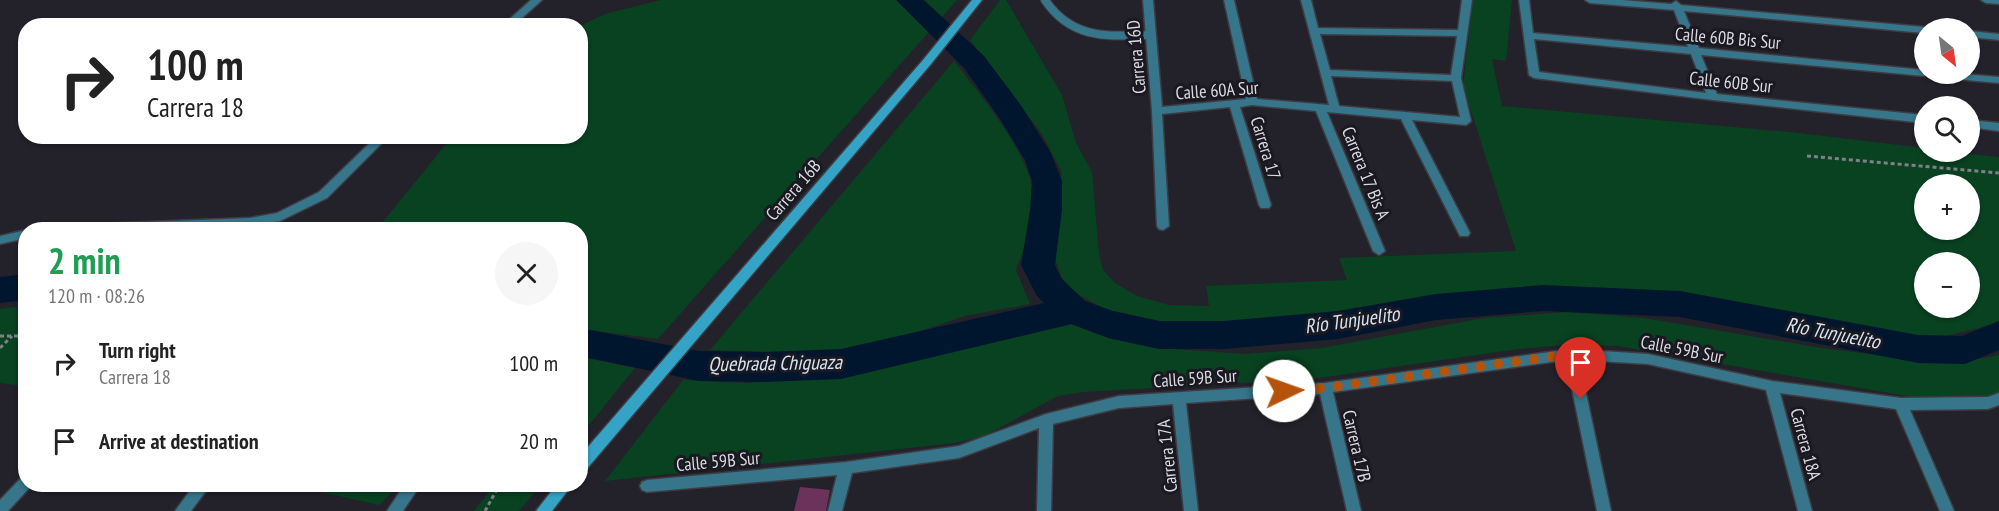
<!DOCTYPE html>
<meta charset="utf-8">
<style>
body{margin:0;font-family:"PT Sans Narrow",sans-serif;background:#f6f6f6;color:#222;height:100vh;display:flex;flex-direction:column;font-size:22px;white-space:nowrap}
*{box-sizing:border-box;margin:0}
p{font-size:20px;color:#767676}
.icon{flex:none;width:33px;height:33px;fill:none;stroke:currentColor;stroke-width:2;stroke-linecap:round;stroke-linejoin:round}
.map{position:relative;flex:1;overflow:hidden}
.drawer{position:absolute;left:18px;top:222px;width:570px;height:270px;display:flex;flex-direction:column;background:#fff;border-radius:24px;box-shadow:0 2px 4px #0004}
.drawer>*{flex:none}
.banner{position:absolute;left:18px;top:18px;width:570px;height:126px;border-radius:24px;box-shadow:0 2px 4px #0004;background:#fff;color:#222;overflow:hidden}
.needle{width:39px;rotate:151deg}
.controls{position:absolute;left:1914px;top:18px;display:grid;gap:12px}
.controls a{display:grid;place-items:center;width:66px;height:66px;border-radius:50%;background:#fff;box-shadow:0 2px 4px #0004;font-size:30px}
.pin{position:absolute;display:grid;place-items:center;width:51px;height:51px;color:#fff;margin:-62px -26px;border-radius:50% 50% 50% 0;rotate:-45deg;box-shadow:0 0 6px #0007}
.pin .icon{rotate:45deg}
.me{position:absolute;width:66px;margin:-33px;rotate:87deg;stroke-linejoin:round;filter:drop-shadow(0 0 4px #0008)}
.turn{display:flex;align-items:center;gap:21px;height:126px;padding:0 30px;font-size:27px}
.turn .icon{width:78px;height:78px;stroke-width:2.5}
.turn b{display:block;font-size:42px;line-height:51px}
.round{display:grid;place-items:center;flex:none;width:63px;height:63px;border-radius:32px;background:#f6f6f6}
.overview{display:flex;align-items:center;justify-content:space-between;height:102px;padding:0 30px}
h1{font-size:36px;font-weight:700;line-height:45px;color:#1e9e55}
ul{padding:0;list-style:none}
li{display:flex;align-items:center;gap:18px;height:78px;padding:0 30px}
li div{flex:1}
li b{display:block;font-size:22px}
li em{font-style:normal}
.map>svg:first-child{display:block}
</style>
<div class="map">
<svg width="1999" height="511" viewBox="0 0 1999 511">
<rect width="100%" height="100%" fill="#23222a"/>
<path fill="#084221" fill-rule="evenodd" d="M661,0H957L658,339L581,329L580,230L377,229L452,137L580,136V26L605,14Z
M1000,0H1006L1062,95L1076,143L1092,172L1099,254L1103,270L1115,283L1137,296L1169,305L1209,306L1206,286L1347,280L1339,258L1516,251L1463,86L1473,0H1512L1506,61L1492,59L1502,106L1799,133L1924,148V152H1952L1999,157V323L1938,338L1903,337L1663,292L1563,288L1421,298L1336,313L1226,323L1160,321L1107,310L1066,288L1053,254L1062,173L1042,134L970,40ZM1924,184H1970V230H1924ZM1924,262H1970V308H1924Z
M954,61C984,101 1038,160 1035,213C1034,229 1021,254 1016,270L1030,304L965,316L887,342L836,354L710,350Z
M25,306V386L0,383V309Z
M1568,312L1644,318L1828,349L1927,361H1967L1999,355V394L1963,400H1930L1618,346L1563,345L1518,349L1312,379L1083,392L1058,396L983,437L955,443L605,481L683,380L746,383L834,376L917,360L1078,323L1134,343L1171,349L1246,354L1322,348L1484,318Z
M581,357L635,368L581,435L580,357Z
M291,485H399L379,505Z
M495,485V484L541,485L519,511H474Z"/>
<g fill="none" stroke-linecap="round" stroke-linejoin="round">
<path fill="#00162f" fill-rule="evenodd" d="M896,0H924L984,56L1020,104L1051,153L1062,181V210L1055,265L1061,278L1085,301L1113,311L1159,321H1224L1338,311L1436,294L1543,285L1680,291L1918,335L1962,336L1999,321V350L1965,364L1918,363L1680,317L1543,311L1436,320L1338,339L1224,349H1159L1108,338L1071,324L841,379L764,382L699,381L580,356V328L699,351L764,352L841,349L1044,303L1037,296L1021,265L1030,210L1032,181L1025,160L998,116L964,68Z
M26,274V300L0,303V277Z"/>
</g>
<path fill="#6d325c" d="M800,487L830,490L826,511H794Z"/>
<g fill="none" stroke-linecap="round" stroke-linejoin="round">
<defs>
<path id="lane" d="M1045,0C1072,40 1108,36 1151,35"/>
<path id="street" d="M531,0H542L513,26H502Z
M1143,0H1153L1162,107L1246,99L1224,0H1234L1257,99L1329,105L1301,0H1311L1318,28L1458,30L1462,0H1472L1461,78L1471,121L1466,125L1412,120L1470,233L1468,236H1460L1401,119L1327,112L1385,251L1379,255L1373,251L1316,111L1252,105L1240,107L1271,205L1269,208H1261L1259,205L1230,107L1162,114L1169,226L1163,230L1159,229L1157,226L1152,111ZM1320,34L1457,36L1451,75L1330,70ZM1331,76L1452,81L1460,117L1339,106Z
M1519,0H1529L1533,33L1688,47L1674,10L1590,3L1585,0H1622L1671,4L1676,1L1681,5L1924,27L1928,28H1924V33L1684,11L1699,48L1924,70V74H1963L1999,77V83L1933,77L1928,74L1924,76L1701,55L1717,94L1924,115V123L1713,100L1534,78L1529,75ZM1534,39L1691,54L1706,93L1539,72Z
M1981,0H1999V4L1986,3Z
M1970,31L1999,34V40L1970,37Z
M1970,120L1999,123V131L1970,127Z
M377,136H389L327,198L280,221L250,226L167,230H40L46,226L250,218L277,213L319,192Z
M26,230V238L0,244V236Z
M1571,349L1648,354L1772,381L1901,398L1988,397L1999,393V405L1988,409L1910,410L1954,511H1940L1896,409L1780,393L1812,511H1798L1766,390L1648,364L1579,360L1611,511H1597L1566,360L1333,392L1361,511H1347L1320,394L1186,403L1198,511H1184L1173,404L1119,408L1053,424L1051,511H1037L1039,428L959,458L852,473L842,511H828L837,475L647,492L642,490L640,486L642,482L647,480L846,462L959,446L1046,414L1119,396L1325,383Z
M26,476V484H32L31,486L8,511H0V500L21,478Z
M195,484H211L191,511H175Z
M405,484H421L403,511H387Z"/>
<path id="secondary" d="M972,0H982L931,64L585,471L580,473V456L923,60Z
M557,484H573L552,511H536Z"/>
</defs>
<use href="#lane" stroke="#3d3c43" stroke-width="10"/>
<use href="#street" stroke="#3d3c43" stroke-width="3"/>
<use href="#secondary" stroke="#3d3c43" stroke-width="3"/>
<path stroke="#818087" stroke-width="3" stroke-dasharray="4 3" stroke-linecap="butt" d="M1807,156L1999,173
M0,336H26
M0,348L12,336
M485,511L500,484"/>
<use href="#lane" stroke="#36758a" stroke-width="8"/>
<use href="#street" fill="#36758a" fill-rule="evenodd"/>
<use href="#secondary" fill="#34a3c6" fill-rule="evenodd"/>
</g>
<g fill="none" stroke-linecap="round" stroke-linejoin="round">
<path stroke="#b45309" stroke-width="10" stroke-dasharray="0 18" d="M1284,391L1325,388L1571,354L1581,399"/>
</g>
<g text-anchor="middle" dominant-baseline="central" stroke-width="6" stroke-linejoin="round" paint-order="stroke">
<g font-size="18" fill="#dadadf" stroke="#1a1921">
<text transform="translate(1728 38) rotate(5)">Calle 60B Bis Sur</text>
<text transform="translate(1136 57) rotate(-95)">Carrera 16D</text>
<text transform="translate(1731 82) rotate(6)">Calle 60B Sur</text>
<text transform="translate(1217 90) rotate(-4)">Calle 60A Sur</text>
<text transform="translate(1266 148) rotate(73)">Carrera 17</text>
<text transform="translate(1366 173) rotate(68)">Carrera 17 Bis A</text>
<text transform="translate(793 190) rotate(-49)">Carrera 16B</text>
<text transform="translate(1682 349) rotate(11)">Calle 59B Sur</text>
<text transform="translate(1195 378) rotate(-4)">Calle 59B Sur</text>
<text transform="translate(1806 444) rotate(75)">Carrera 18A</text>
<text transform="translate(1357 446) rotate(77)">Carrera 17B</text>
<text transform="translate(1167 456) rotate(-96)">Carrera 17A</text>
<text transform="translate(718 461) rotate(-5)">Calle 59B Sur</text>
</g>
<g font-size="20" font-style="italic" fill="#d4e3f2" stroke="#1a1921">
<text transform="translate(1352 320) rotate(-8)">Río Tunjuelito</text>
<text transform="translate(1833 333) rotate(11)">Río Tunjuelito</text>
<text transform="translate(775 363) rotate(-1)">Quebrada Chiguaza</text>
</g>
</g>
</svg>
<div class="controls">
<a><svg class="needle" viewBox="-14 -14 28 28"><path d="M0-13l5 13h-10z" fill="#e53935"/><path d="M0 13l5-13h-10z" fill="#767676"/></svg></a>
<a><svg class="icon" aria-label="search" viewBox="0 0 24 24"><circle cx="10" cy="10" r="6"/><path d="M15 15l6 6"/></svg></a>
<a>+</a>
<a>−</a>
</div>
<div class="pin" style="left:1581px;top:399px;background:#d93025"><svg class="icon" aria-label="arrive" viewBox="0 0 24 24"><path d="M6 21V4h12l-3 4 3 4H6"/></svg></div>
<svg class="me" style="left:1284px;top:391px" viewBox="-20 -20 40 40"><circle r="19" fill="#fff"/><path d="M0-13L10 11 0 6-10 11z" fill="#b45309"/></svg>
<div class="banner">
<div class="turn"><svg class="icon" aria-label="right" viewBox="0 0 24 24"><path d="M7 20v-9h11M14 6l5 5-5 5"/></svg><div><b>100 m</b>Carrera 18</div></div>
</div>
<section class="drawer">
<div class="overview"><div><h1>2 min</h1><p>120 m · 08:26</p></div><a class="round"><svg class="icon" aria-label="close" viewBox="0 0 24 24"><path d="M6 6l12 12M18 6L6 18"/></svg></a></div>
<ul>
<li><svg class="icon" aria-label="right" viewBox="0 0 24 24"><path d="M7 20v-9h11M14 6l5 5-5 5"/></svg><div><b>Turn right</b><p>Carrera 18</p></div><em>100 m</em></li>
<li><svg class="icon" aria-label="arrive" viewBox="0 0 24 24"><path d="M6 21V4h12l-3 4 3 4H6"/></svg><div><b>Arrive at destination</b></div><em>20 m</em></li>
</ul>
</section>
</div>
